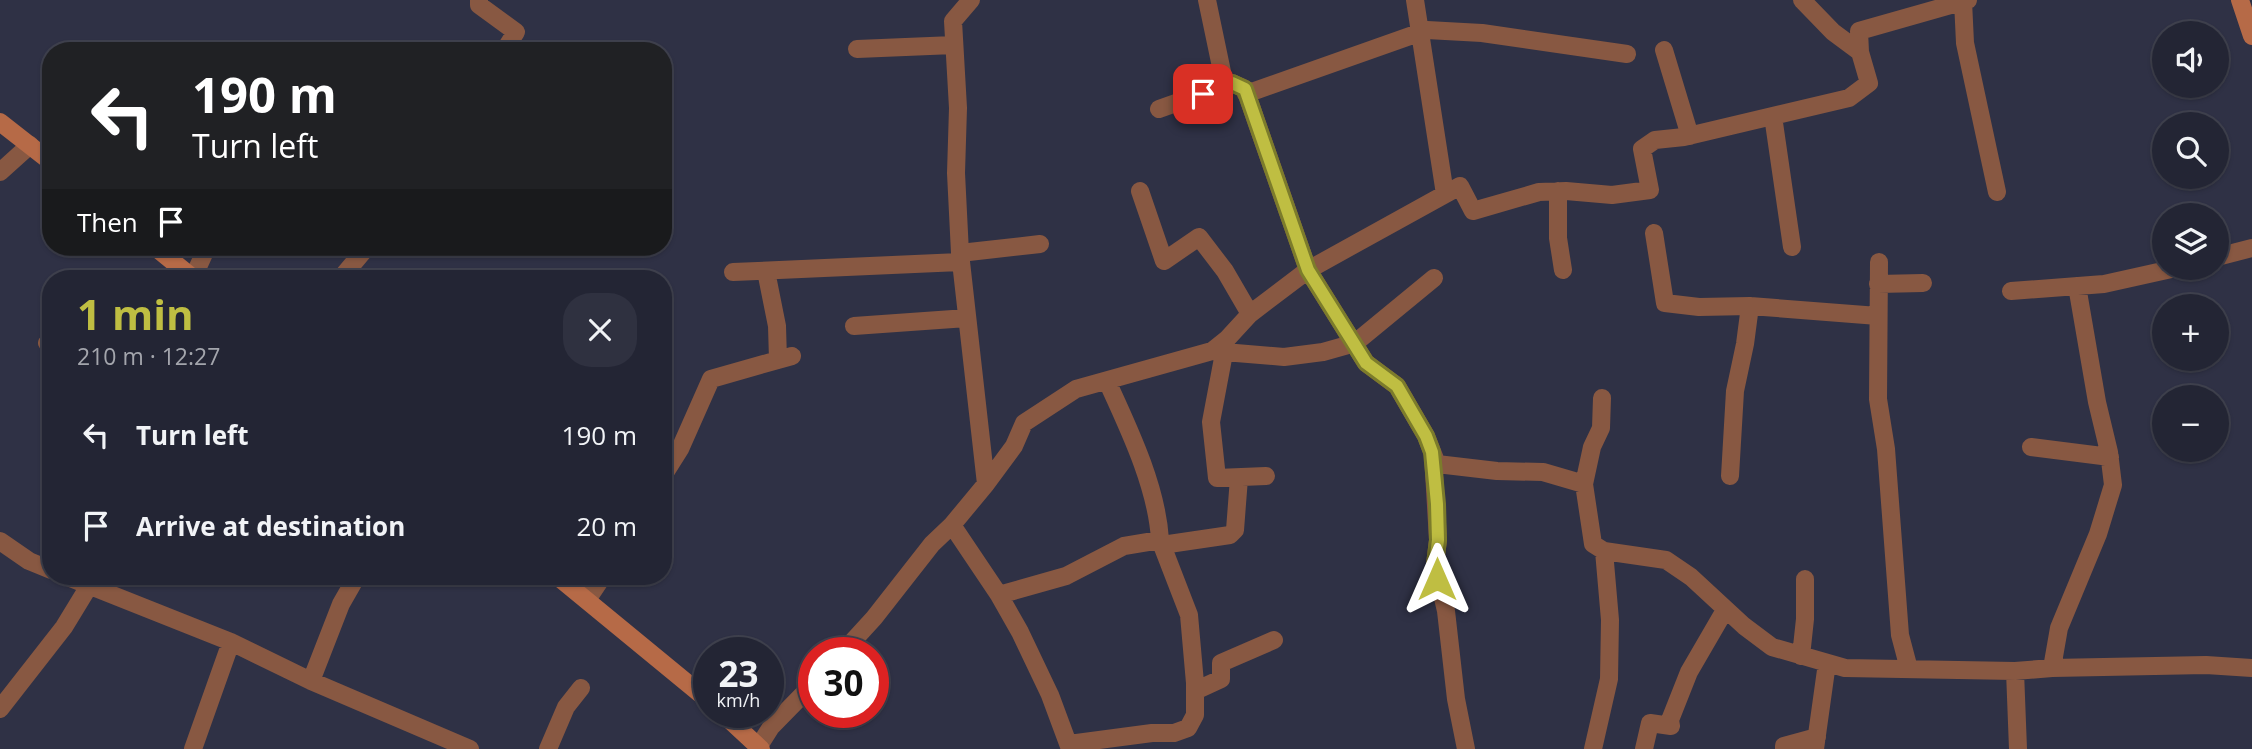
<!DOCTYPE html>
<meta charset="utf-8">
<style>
body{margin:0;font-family:"Open Sans",sans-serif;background:#2f3140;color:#f1f3f6;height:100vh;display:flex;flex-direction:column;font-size:26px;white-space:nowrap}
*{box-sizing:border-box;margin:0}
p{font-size:23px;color:#a3a5ac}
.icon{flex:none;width:38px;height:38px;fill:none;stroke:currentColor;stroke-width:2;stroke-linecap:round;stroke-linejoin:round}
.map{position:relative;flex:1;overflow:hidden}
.side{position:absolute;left:42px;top:270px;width:630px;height:315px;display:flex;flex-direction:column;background:#232534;border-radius:28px;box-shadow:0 2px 5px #0004,0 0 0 2px #40424f}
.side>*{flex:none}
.guide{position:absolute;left:42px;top:42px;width:630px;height:214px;border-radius:28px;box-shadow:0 2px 5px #0004,0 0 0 2px #40424f;background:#202124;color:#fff;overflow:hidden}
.buttons{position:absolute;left:2152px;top:21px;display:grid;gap:14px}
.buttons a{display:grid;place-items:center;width:77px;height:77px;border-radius:50%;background:#232534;box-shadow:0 2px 5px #0004,0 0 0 2px #40424f;font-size:35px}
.speed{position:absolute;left:693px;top:637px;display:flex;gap:14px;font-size:35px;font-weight:700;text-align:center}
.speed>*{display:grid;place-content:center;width:91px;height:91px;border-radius:50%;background:#232534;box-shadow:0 2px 5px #0004,0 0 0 2px #40424f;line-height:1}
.speed small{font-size:18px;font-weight:400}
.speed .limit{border:10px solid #d22;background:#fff;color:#111}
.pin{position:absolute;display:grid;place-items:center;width:60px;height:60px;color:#fff;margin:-30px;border-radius:14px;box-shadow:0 4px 10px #0006}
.me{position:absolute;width:77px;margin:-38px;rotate:0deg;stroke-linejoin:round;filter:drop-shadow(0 0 5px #0008)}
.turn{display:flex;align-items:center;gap:24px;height:147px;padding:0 35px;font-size:32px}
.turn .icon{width:91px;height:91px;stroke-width:2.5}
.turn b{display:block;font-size:49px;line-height:60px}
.then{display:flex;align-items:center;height:66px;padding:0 35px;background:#0003;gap:14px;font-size:26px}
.round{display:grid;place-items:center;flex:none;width:74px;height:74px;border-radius:28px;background:#2f3140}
.summary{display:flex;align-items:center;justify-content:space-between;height:119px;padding:0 35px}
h1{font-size:42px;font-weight:700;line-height:52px;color:#bfbe42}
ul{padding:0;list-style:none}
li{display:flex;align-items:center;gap:21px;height:91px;padding:0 35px}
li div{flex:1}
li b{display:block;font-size:26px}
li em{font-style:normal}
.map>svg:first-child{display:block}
</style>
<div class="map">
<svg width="2252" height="749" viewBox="0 0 2252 749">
<rect width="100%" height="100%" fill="#2f3145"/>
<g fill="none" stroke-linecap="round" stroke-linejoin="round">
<path stroke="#885842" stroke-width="18" d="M479,0V5L516,32L504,51
M971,0L953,21L958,108L956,173L960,253L986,484
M1207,0L1225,86
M1415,0L1445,194
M1802,0L1833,32L1860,52
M1963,1L1965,43L1997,192
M857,49L954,45
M1664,50L1690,136
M1246,94L1427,30L1482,33L1627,54
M1159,109L1232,83L1245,89L1308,270L1366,363L1397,386L1426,436L1437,464L1497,471L1543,472L1584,484
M1773,116L1792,247
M0,172L30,145
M1140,191L1164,261L1199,237L1225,271L1250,314
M1558,191V238L1563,270
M1654,233L1665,303L1699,307L1750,306L1878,316
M960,253L1040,244
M2217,257L2252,248
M1879,262L1878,399L1886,449L1900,635L1909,669
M766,271L777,326L778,360
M733,272L960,262
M193,278L207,247
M341,278L367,247
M1878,284L1923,283
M2011,291L2104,284L2176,268
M854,326L967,318
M47,343L51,345
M1212,351L1284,357L1323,352L1355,343L1434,278
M1224,353L1211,422L1217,478L1266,476
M1602,398L1601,428L1592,447L1584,484L1593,544L1604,551L1666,560L1691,577L1744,626L1772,647L1845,668L2015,671L2052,668L2206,665L2252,668
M2031,447L2110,457
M1433,455L1438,540L1435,564L1446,611L1456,699L1466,749
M663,476L680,449L711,379L792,356
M1730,476L1735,391L1745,344L1750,306
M952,525L999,595L1020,632L1050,695L1070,749
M0,541L29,561L51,570
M1162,545L1230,535L1235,530L1239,478
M65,576L231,642L311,681L470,749
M999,595L1066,576L1124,546L1160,540C1157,487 1129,429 1107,381
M587,600L603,576
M842,653L874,618L932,544L952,525L986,484L1014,446L1024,423L1076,389L1212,351L1227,339L1250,314L1308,270L1460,186L1473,211L1539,192L1566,191L1612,195L1650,190L1642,149L1655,140L1684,137L1849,98L1869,83L1860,52L1859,31L1968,0
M1801,656L1805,619V579
M2052,668L2059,628L2098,534L2113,485L2109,452L2097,402L2077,286
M2015,671L2018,749
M311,681L341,604L357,576
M1195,691L1221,679V663L1274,640
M0,709L64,627L89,586
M1069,744L1152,733H1174L1188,728L1195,715V683L1189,615L1160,540
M193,749L231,642
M548,749L566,707L581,688
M757,749L771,727L814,683
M1593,749L1609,679L1610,620L1604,551
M1644,749L1650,723L1671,726L1670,720L1689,672L1725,610
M1784,749V746L1817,737
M1815,749L1827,663"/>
<path stroke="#b66a47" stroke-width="18" d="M2240,0L2252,36
M0,122L51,162
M155,247L193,278
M557,576L709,701
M721,712L761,749"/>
</g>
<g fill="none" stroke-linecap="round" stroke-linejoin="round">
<defs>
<path id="route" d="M1203,94L1232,83L1245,89L1308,270L1366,363L1397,386L1426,436L1432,452L1437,504L1438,540L1435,564L1437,579"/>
</defs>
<use href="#route" stroke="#7c7c2b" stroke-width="18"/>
<use href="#route" stroke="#bfbe42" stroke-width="12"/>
</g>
</svg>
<div class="buttons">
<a><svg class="icon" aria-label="sound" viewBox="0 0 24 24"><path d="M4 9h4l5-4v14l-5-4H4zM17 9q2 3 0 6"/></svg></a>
<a><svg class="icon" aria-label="search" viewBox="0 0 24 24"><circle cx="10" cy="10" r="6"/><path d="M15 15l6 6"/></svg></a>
<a><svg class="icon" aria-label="layers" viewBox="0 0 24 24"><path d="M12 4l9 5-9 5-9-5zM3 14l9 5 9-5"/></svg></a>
<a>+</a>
<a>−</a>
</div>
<div class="speed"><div>23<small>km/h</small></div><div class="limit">30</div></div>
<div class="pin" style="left:1203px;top:94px;background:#d93025"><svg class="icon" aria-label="arrive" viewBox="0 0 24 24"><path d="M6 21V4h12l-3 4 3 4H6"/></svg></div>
<svg class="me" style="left:1437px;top:579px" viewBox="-20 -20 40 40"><path d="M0-17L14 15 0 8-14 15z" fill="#bfbe42" stroke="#fff" stroke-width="4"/></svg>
<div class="guide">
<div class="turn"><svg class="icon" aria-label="left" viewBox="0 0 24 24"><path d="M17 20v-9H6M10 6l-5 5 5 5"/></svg><div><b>190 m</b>Turn left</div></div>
<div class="then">Then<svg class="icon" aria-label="arrive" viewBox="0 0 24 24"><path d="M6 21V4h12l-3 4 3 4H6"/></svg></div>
</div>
<section class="side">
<div class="summary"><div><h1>1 min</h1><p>210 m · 12:27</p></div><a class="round"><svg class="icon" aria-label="close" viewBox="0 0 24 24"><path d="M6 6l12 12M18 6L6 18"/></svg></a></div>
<ul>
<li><svg class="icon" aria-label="left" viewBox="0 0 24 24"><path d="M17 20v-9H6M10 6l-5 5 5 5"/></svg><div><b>Turn left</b></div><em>190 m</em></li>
<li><svg class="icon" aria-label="arrive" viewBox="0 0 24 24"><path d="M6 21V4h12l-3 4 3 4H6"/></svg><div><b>Arrive at destination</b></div><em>20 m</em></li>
</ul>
</section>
</div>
